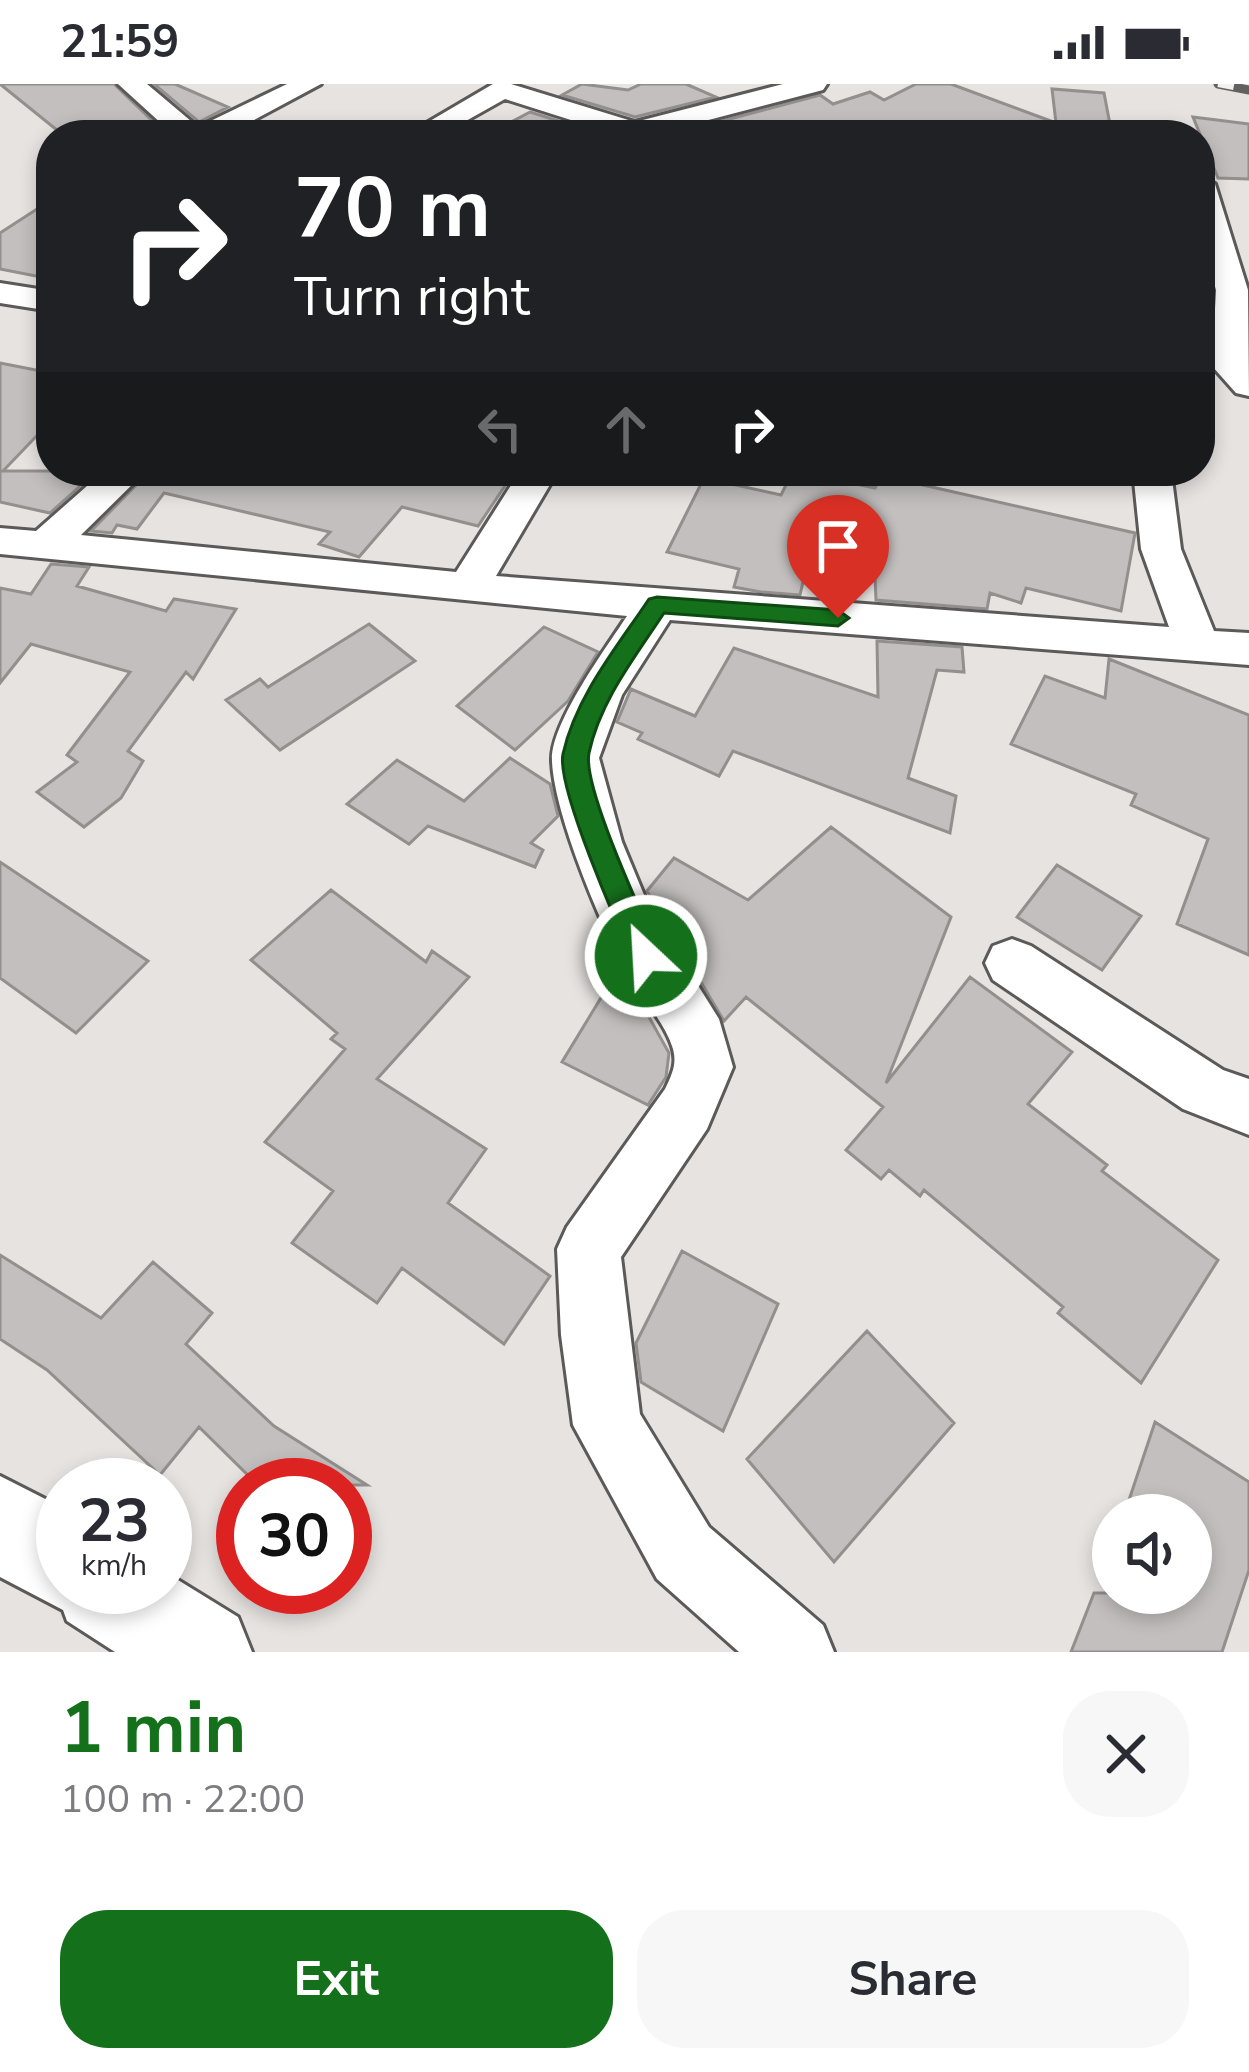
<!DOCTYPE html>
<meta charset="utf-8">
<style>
body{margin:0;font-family:"Nunito Sans",sans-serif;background:#f7f7f7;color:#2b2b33;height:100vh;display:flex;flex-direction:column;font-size:45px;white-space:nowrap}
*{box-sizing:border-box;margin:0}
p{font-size:39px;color:#7c7c81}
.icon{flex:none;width:66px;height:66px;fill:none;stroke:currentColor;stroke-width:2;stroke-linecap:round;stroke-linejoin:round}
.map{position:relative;height:1568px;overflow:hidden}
.drawer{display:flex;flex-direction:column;background:#fff;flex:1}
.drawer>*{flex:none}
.guide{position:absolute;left:36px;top:36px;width:1179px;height:366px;border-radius:48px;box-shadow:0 6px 18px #0003;background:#202124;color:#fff;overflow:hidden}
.buttons{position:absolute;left:1092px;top:1410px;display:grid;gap:24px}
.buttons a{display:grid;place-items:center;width:120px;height:120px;border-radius:50%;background:#fff;box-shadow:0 6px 18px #0003;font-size:60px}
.speed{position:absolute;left:36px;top:1374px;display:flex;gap:24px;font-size:60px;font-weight:700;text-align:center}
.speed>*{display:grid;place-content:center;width:156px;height:156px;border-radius:50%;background:#fff;box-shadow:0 6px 18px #0003;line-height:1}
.speed small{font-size:30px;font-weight:400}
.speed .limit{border:18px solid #d22;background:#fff;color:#111}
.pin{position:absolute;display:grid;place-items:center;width:102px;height:102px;color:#fff;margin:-123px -51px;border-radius:50% 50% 50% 0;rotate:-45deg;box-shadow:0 0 12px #0007}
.pin .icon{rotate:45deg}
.me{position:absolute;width:132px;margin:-66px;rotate:335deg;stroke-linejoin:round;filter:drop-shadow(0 0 9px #0008)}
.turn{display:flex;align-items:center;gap:42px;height:252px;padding:0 60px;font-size:54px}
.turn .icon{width:156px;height:156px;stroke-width:2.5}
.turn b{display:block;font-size:84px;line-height:102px}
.lanes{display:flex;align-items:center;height:114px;padding:0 60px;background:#0003;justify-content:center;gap:60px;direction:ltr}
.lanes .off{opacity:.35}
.round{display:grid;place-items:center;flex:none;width:126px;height:126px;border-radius:48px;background:#f7f7f7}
.head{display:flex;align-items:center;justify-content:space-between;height:204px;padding:0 60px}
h1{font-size:72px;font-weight:700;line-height:90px;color:#15701c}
.cta{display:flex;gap:24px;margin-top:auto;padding:24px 60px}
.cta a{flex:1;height:138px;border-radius:48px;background:#15701c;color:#fff;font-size:48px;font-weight:700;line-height:138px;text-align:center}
.cta a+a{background:#f7f7f7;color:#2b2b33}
.status{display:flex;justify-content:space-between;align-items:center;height:84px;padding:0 60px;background:#fff;direction:ltr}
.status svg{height:33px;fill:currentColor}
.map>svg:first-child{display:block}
</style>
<div class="status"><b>21:59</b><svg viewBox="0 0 49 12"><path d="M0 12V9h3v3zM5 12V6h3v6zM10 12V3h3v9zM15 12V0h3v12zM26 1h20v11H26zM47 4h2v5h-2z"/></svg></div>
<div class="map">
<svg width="1249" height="1568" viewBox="0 0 1249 1568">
<rect width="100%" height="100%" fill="#e6e3e1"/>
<path fill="#c2bfbe" stroke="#928f8d" stroke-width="3" d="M0,0H114L167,51H63Z
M154,0H175L228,23L199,38Z
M582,0L628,6L641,0H686L716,13L635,33L562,11Z
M916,0H951L1056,39L1052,5L1104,9L1112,51H669L820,11L833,20L870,8L884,16Z
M530,28L603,51H487Z
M1193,33L1249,40V95L1218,94Z
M51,116V195L0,185V149Z
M0,279L51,289V337L3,387H97L50,429L0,418Z
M150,387H515L478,442L402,423L359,473L319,460L330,448L164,409L137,445L117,441L112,449L91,447Z
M793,387L875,404L884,387H924L923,401L1135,449L1121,527L1026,504L1021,519L990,509L987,525L876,516L875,493L816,479L813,487L806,485L800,511L761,508L734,503L739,485L667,468L704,394L781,411Z
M51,480L89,483L77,502L166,527L174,515L236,525L193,595L186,588L128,667L143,677L121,714L84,743L37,708L77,678L67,671L130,588L31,560L0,599V504L31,510Z
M369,540L415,577L280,666L226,616L260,595L268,603Z
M544,543L598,568L568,617L515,666L457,622Z
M877,557L962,563L964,588L937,586L908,694L956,712L950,749L733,667L719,692L638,655L642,649L617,638L631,605L695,632L734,564L878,613Z
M1109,575L1249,631V871L1177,840L1208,755L1131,721L1136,710L1011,660L1045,592L1105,614Z
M510,674L550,700L558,732L531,759L543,766L535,783L428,742L409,760L347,720L397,676L464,717Z
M831,743L951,833L886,999L970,893L1072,968L1028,1020L1107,1081L1102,1087L1218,1176L1141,1299L1058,1229L1063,1223L924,1106L920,1112L889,1086L881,1095L846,1066L883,1023L746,913L724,937L647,807L674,774L748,816Z
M0,778L148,877L76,949L0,894Z
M1057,781L1141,832L1102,886L1017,833Z
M331,806L426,878L432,867L469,893L377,995L486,1065L448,1119L550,1192L504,1260L402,1184L377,1219L292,1159L333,1107L265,1058L345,965L331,955L337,949L251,876Z
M606,856L669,969L666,993L648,1021L562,978L616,889L592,870Z
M682,1167L778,1220L723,1347L641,1298L636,1259Z
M0,1171L101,1234L153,1178L212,1229L186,1260L274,1342L367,1401H258L199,1343L160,1391L47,1286L0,1255Z
M867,1247L954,1339L834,1478L747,1375Z
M1155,1338L1249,1398V1486L1222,1568H1071L1094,1509H1191V1431H1124Z"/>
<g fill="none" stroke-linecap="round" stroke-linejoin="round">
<defs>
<path id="minor" d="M118,0H147L198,43L287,0H321L226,51H174Z
M493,0H511L635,38L783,0H827L823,6L651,51H618L505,15L441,51H406Z
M1200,91L1215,100L1248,206L1249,312L1236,309L1212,282L1216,206L1200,151Z
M0,199L51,207V227L0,219Z
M104,387H146L81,451L456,488L520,387H558L496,492L1169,543L1141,465L1133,387H1171L1181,465L1214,547L1249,549V581L670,536L622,611L599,674L622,758L649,823L719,935L733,983L707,1045L621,1173L640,1330L709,1443L823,1541L834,1568H739L657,1495L573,1341L561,1251L557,1165L567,1143L665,1005C672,990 678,979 672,962C664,938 642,914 629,892C602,845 554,730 552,677C550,640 606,564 627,532L0,470V444L36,447Z
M1012,855L1031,862L1223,986L1249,995V1051L1183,1025L993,896L985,879L993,862Z"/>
<path id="primary" d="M0,1392L63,1424V1503H165V1488L238,1533L252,1568H115L67,1537L63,1526L0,1493Z"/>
</defs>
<use href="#minor" stroke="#5c5a58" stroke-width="6"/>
<use href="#primary" stroke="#5c5a58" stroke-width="6"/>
<use href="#minor" fill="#fff" fill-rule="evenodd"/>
<use href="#primary" fill="#fff" fill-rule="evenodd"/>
<defs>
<path id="rail" d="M1218,0L1249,6"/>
</defs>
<use href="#rail" stroke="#636160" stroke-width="9"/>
<use href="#rail" stroke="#f3f1ee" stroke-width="6" stroke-dasharray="16" stroke-linecap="butt"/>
</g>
<path fill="#15701c" stroke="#0e4912" stroke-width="3" d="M657,513L838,526L849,534L838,542L664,529C635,573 600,617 589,669C582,703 644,835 661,872L656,881L646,884L636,881C619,845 556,703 563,670C576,612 617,563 649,515Z"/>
</svg>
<div class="buttons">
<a><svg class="icon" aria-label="sound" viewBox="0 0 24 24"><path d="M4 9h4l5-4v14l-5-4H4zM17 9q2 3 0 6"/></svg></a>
</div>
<div class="speed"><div>23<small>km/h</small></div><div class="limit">30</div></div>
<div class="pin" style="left:838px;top:534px;background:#d93025"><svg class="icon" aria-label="arrive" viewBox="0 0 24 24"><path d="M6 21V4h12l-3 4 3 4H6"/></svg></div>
<svg class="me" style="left:646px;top:872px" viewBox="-20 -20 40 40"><circle r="17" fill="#15701c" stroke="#fff" stroke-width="3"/><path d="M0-11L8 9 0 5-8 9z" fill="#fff"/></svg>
<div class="guide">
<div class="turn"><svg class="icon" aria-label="right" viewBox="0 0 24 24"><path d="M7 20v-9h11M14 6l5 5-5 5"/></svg><div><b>70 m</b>Turn right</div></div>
<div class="lanes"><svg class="icon off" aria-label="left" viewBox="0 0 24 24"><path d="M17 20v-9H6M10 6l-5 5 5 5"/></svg><svg class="icon off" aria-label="ahead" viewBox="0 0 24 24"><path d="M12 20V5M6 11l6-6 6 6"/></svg><svg class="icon" aria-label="right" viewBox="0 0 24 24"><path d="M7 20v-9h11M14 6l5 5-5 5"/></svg></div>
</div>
</div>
<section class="drawer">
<div class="head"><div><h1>1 min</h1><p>100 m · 22:00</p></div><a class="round"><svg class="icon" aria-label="close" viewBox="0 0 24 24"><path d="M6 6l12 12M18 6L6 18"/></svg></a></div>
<div class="cta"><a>Exit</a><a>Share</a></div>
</section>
